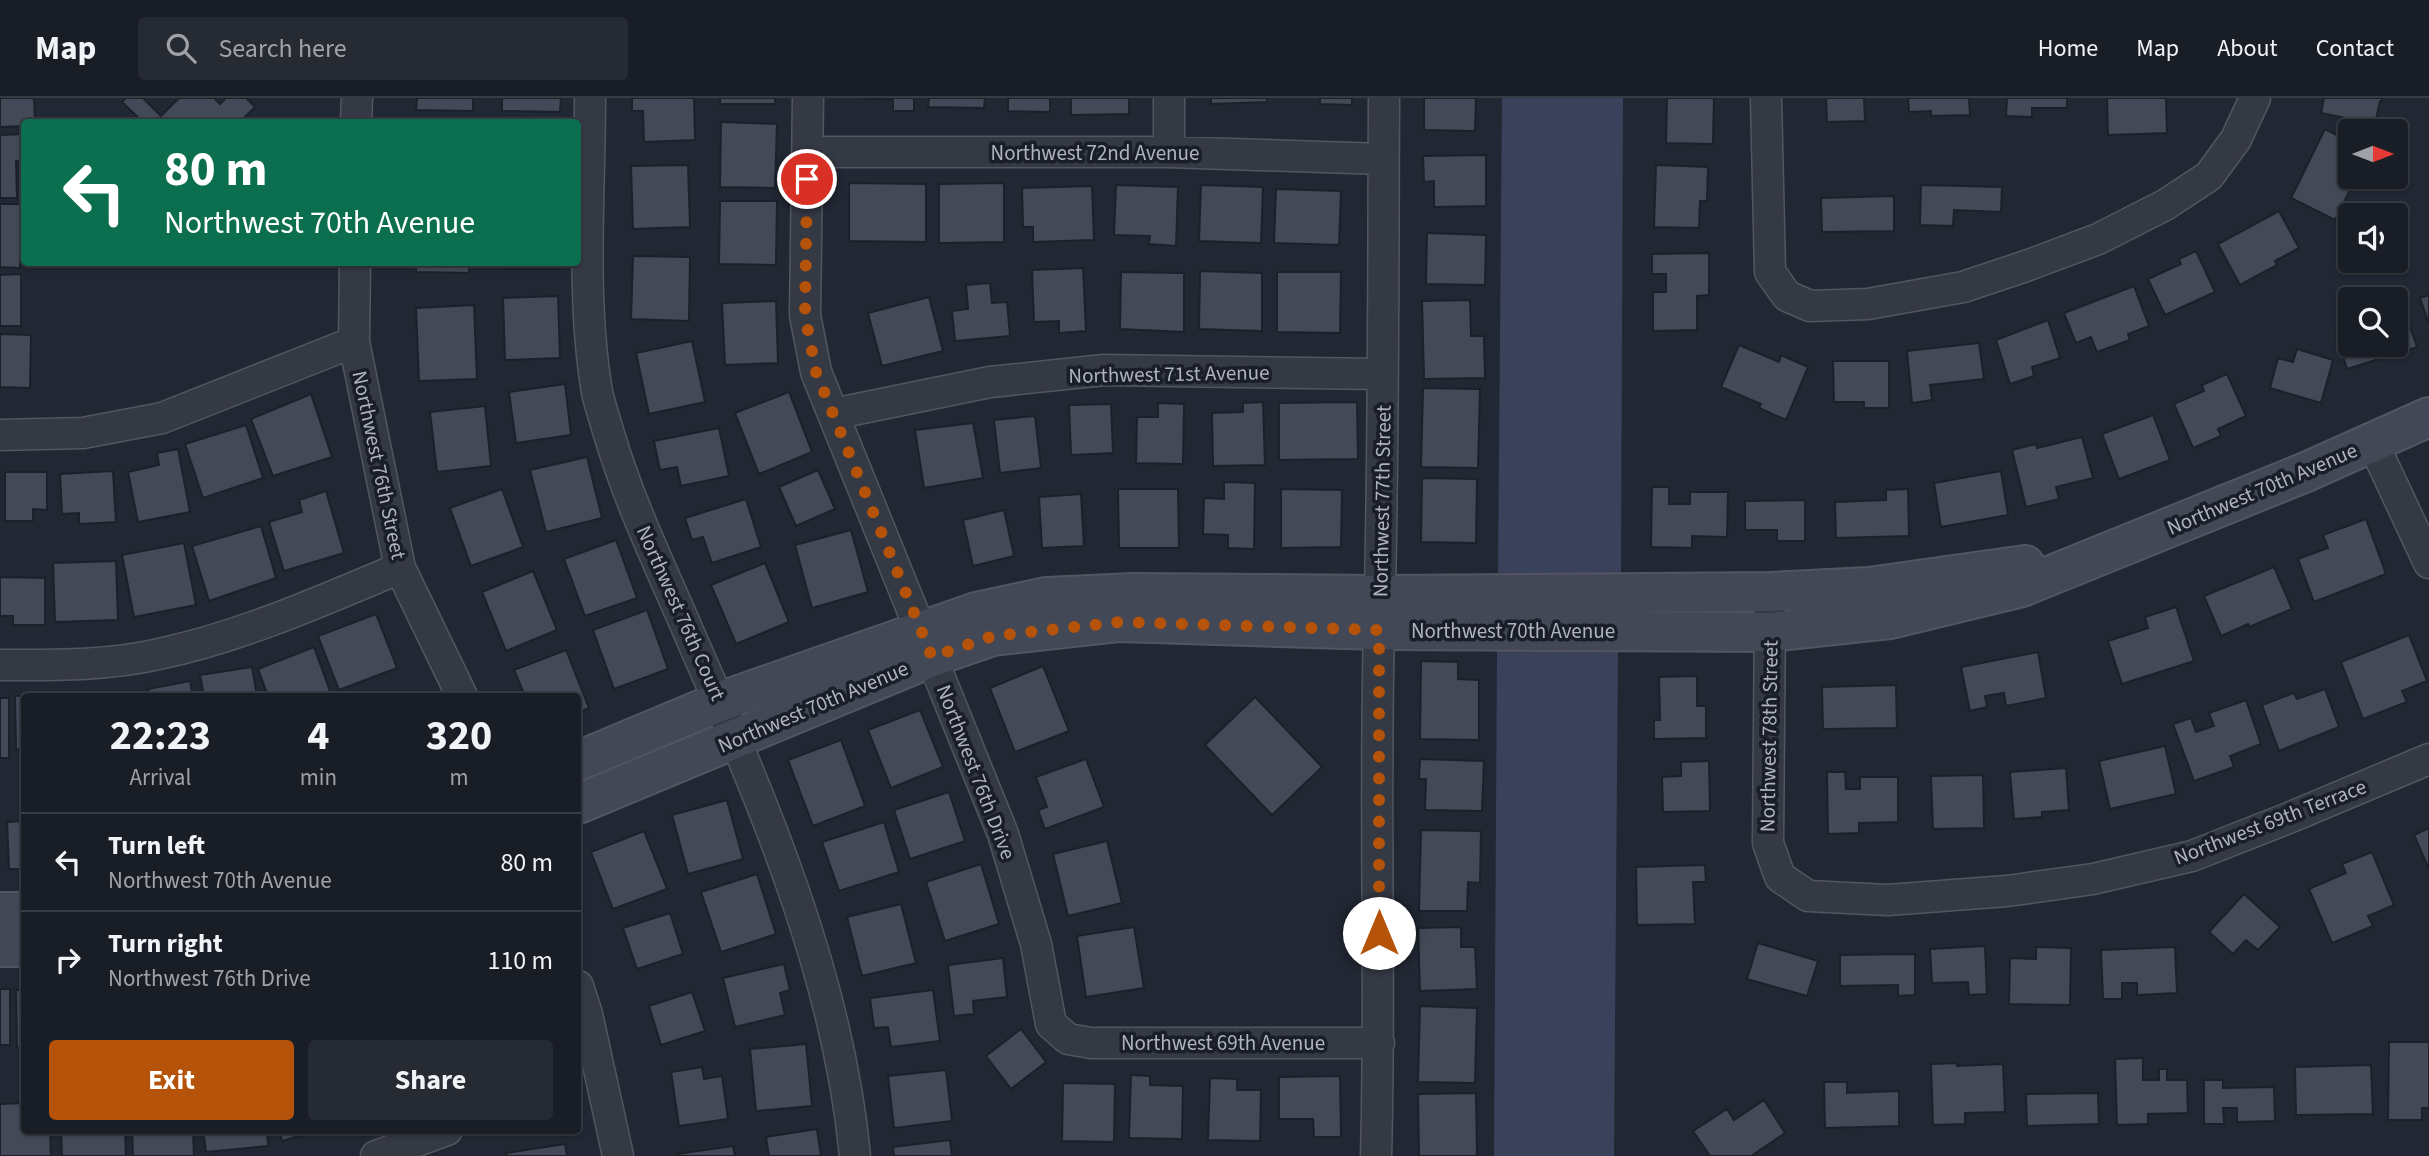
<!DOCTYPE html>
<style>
body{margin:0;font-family:"Source Sans 3",sans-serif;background:#262a32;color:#f1f3f6;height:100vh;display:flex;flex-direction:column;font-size:26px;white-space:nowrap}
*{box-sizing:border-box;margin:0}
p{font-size:23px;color:#9fa2a7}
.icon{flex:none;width:38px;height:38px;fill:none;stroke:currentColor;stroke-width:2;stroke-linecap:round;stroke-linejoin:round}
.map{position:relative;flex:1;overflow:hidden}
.sheet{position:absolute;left:21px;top:595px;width:560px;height:441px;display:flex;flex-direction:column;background:#191d26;border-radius:7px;box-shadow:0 2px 5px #0004,0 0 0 2px #373b43}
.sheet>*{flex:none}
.banner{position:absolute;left:21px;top:21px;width:560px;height:147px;border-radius:7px;box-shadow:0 2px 5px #0004,0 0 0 2px #373b43;background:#0b6e4f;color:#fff;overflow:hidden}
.needle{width:46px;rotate:90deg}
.controls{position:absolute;left:2338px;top:21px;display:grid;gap:14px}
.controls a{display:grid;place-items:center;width:70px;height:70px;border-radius:7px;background:#191d26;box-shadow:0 2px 5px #0004,0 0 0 2px #373b43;font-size:35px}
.pin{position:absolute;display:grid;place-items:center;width:60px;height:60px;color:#fff;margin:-30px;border:4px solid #fff;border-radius:50%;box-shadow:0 2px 7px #0007}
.me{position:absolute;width:77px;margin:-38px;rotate:0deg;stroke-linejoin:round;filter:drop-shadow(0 0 5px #0008)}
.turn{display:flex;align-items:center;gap:24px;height:147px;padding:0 28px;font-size:32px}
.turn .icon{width:91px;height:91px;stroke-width:2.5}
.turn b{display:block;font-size:49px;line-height:60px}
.eta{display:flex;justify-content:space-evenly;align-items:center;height:119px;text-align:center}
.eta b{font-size:42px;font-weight:700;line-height:49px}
.cta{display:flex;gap:14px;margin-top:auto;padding:14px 28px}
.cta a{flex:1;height:80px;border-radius:7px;background:#b45309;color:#fff;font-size:28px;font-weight:700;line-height:80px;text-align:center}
.cta a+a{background:#262a32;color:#f1f3f6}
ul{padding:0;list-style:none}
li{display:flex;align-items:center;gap:21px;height:98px;padding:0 28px;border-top:2px solid #373b43}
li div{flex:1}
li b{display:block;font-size:26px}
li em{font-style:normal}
header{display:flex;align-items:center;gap:42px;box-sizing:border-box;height:98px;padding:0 35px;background:#191d26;border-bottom:2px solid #373b43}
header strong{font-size:33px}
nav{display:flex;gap:38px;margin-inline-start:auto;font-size:24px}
.search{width:490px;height:63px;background:#262a32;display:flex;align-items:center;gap:18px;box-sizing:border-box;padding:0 24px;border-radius:7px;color:#9fa2a7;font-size:26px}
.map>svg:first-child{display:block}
</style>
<header>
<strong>Map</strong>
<div class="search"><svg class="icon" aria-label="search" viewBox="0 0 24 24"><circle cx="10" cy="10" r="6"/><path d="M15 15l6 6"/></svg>Search here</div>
<nav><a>Home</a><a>Map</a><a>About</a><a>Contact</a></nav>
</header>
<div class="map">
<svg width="2429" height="1058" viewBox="0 0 2429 1058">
<rect width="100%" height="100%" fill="#212733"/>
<path fill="#39425a" d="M1502,0H1623L1621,476L1498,475Z
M1497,548L1618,552L1614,1058H1494Z"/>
<path fill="#434957" stroke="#1c202a" stroke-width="2" d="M0,0H34L35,24H24V28L0,29Z
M126,0H143L161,18L179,0H214L220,6L226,0H246L255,9L240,24H143L122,4Z
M417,0H473V13L416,12Z
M502,0H561L560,14L502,13Z
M632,0H694L695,42L644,44L643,13H632Z
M720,0H775V6H720Z
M862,0H914V13H893V2Z
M929,0H985L984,10L928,9Z
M1008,0H1050V14L1008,13Z
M1071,0H1129V16L1071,17Z
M1211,0H1267V4L1211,6Z
M1320,0H1352V7L1320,6Z
M1424,0H1476L1475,33L1424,32Z
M1667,0H1714L1713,46L1666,45Z
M1826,0H1864L1865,23L1827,24Z
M1908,0H1969L1970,17L1931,18V13L1909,14Z
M2007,0H2067V10H2032V19L2006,18Z
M2107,0H2166L2167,35L2108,37Z
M2324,0H2382V3H2380L2375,26L2321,15Z
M721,24L777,26L775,90L720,89Z
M2325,31L2350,44V67L2342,83L2352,88L2335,122L2291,100Z
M24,36V63H16L17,100H0V37Z
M1486,57V108L1434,109V83L1424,84L1423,58Z
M688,67L690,129L633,131L631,68Z
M1656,67L1708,69L1707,103H1700L1699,130L1654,129Z
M849,85L926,86V144L849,143Z
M1004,85V144L939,145V86Z
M1116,87L1178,89L1176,148L1149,146L1150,138L1114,137Z
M1201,87L1263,89L1261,145L1199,143Z
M1921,87L2002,89L2001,114L1954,112L1953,128L1920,127Z
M1092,88L1094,142L1033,144V129H1023L1022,90Z
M1276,91L1341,93L1339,147L1274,145Z
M1894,98V133L1822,134L1821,100Z
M720,103H777L776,167L719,166Z
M0,106H20V170L0,169Z
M2279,113L2299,150L2275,163L2277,167L2240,187L2218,146Z
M1427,135L1486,137L1485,187L1426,186Z
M2196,153L2215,194L2165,217L2148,181L2181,166L2179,161Z
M1709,155V197L1697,198V232L1653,233V194H1666V176H1652V156Z
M633,158L690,159L689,223L631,221Z
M416,164H469V175L416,174Z
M503,164H559V171H503Z
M1083,170L1086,233L1059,235V223L1034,224L1032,172Z
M1200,173L1262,175V233L1199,231Z
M1121,174L1184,175V234L1120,231Z
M1277,174H1341L1340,235L1277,234Z
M21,176V228H0V177Z
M990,185L992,205L1007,204L1010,238L955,243L952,213L968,211L966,187Z
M2134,188L2149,228L2128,236L2130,242L2097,254L2091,239L2076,245L2064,215Z
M2429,197V226L2420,200Z
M558,198L560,260L505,262L503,200Z
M929,199L943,253L882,268L868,215Z
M1470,202L1471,238H1484L1485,280L1424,281L1422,203Z
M776,203L778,265L725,267L722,205Z
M474,207L477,281L419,283L416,210Z
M2405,214L2417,249L2347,271L2336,237L2350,232V247H2396V217Z
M2048,222L2060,260L2032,269L2034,278L2010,286L1996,242Z
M0,236L31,237L30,290L0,289Z
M692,243L705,304L649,316L636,255Z
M1979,245L1984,281L1930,287L1932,302L1912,305L1907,253Z
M1739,247L1779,264L1781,257L1808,269L1786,322L1759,310L1761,306L1721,289Z
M2297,251L2333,262L2321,305L2270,290L2278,260L2293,264Z
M1833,263H1889V310H1864V304H1834Z
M2227,276L2246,318L2218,331L2221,338L2193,350L2174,306L2204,293L2202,287Z
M565,286L571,337L516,345L509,294Z
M1423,290L1480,291L1478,370L1421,369Z
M789,294L812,354L759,376L735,315Z
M311,296L332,359L273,378L251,321Z
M1263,304L1265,367L1213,368L1212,315L1243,314V305Z
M1357,304L1358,361L1279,362V305Z
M1158,305L1184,306L1183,366L1136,365L1137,319H1158Z
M1111,306L1113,355L1071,357L1069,307Z
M485,308L491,368L437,374L430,314Z
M2153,317L2170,362L2119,381L2102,336Z
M1035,318L1041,370L1000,375L994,322Z
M973,325L983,380L924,390L915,332Z
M246,327L263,380L203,400L185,346Z
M719,330L729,378L681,388L677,369L660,372L654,343Z
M2082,339L2093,380L2056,389L2059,401L2026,409L2012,352L2036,346L2037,350Z
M178,351L190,414L138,424L128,374L159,367L157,355Z
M587,359L602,420L546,434L530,372Z
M818,372L835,411L796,428L779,389Z
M113,373L116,424L79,426V415L62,416L60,376Z
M2001,373L2008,417L1941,429L1934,385Z
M5,374H47V412L33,411V423H5Z
M1422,380L1477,381L1476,445L1421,444Z
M1224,384L1255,385L1254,451L1228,450V437L1203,436L1204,400L1224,401Z
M1652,389H1669V406H1690V394H1728L1727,439L1692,438V450L1651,449Z
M502,391L523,449L471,468L450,410Z
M1118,391H1178L1179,450H1119Z
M1281,391L1342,392L1341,449L1281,450Z
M1908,391L1909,438L1836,440L1835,404L1886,402V392Z
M326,393L344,455L284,473L269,424L302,414L299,402Z
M1081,396L1084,448L1042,450L1039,399Z
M746,401L761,449L712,465L703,439L692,442L685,420Z
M1805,402V443H1777V432H1745V403Z
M1004,412L1014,458L973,468L963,422Z
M2366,421L2386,476L2314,504L2298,461L2328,450L2323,437Z
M261,428L276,480L209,503L192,448Z
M851,432L868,494L812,510L795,447Z
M616,442L637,500L585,518L564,461Z
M184,445L196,507L134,519L122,457Z
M116,463L118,522L55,524L53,465Z
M765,465L789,524L736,546L711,487Z
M2274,469L2292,511L2249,529L2248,526L2221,538L2204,498Z
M533,473L557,532L506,553L482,494Z
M0,479L45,480V527H13V518H0Z
M2176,509L2194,563L2122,586L2108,543L2148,530L2145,519Z
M647,512L668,571L614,591L593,532Z
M376,516L397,570L339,592L318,538Z
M2409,537L2427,583L2402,593L2407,604L2363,621L2341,564Z
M314,549L331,596L324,598H268L258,571Z
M566,552L589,610L578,615V598H525L514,572Z
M2038,554L2046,600L2006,608L2004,595L1985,598L1987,609L1970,613L1961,569Z
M1421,563L1458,564V581L1479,582V642L1420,641Z
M1043,568L1069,633L1015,654L990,590Z
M252,569L257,598H204L200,577Z
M1697,578V608H1706V640L1654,641V622H1660L1659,579Z
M190,583L193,598H149L148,591Z
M1896,587L1897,630L1823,631L1822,589Z
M2325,591L2339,629L2279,653L2262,607L2294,595L2297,601Z
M141,594V598H78V596Z
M15,598H69H24V651H16Z
M1255,599L1322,669L1272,717L1205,647Z
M0,600H9V660H0Z
M2246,602L2261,646L2230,658L2234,669L2194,683L2173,626L2191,620L2196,634L2214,628L2209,615Z
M920,612L943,669L891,690L868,632Z
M841,642L865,708L813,728L788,662Z
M2165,648L2176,696L2110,711L2099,663Z
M1086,661L1104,709L1045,731L1038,712L1047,709L1036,679Z
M1420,661L1484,663L1482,713L1425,712L1426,681H1419Z
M1709,663L1710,713L1663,714L1662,679L1681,678V664Z
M2066,670L2069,712L2042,714V719L2014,721L2010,674Z
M1827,674H1845L1846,691H1860V679H1898V724L1859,725V735L1828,736Z
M1983,677L1984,730L1933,731L1931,678Z
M949,694L965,743L910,761L894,712Z
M727,702L743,761L688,776L672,717Z
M24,723V771H9L7,724Z
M884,724L899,774L839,793L822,744Z
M2429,730V771L2414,737Z
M1421,732L1481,733L1480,785L1468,784L1467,813H1419Z
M644,733L667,791L613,811L591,754Z
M1107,743L1122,805L1068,818L1053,756Z
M2372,754L2394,807L2368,818L2373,828L2332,845L2309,791L2346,775L2342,766Z
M981,766L999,826L945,843L926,784Z
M1705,767L1706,784H1693L1695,826L1637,827L1636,769Z
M757,776L776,836L721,854L701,794Z
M2244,796L2280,829L2258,852L2246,842L2233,856L2209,834Z
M901,806L916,865L862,878L847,819Z
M670,815L683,856L637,871L623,830Z
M1134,829L1144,890L1086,899L1077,838Z
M1461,829V849H1475L1477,891L1420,893L1418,830Z
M1758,845L1818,863L1807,898L1747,881Z
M1985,848L1987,896L1969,897L1968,884L1932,885L1930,851Z
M2036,849L2071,850L2070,907L2009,906L2010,860L2036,861Z
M2175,849L2177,895L2137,897V885H2122V901H2103L2101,852Z
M1915,856V897L1898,898V887L1840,888V857Z
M1003,860L1007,899L973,903L974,916L954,918L948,867Z
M784,866L790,892L780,895L785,917L735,929L723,880Z
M0,891H10V947H0Z
M16,892H24V950H17Z
M933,892L940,943L891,949L888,929L874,930L870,900Z
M692,894L705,933L661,947L649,908Z
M1420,908L1477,910L1475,985L1418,984Z
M1021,931L1046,964L1011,991L986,958Z
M2389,944H2429V1010H2422V1022H2388Z
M806,946L812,1008L756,1013L750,951Z
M2143,960V982H2159V971H2167V982H2187L2188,1015L2148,1016V1026L2117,1027L2115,961Z
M1957,965V968L2003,966L2005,1014L1965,1015V1026L1933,1027L1931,966Z
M2371,967L2373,1016L2296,1017L2295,969Z
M702,969L704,981L722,978L728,1021L679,1028L671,974Z
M946,972L952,1023L894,1030L888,978Z
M1131,977L1150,978V987L1183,988L1182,1041L1129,1040Z
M1340,978L1341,1039H1314L1313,1021H1279V979Z
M1210,980L1237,981V992H1261L1260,1043L1208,1042Z
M2204,982H2223V990L2274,989L2275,1023L2237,1024V1010H2223L2224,1026H2204Z
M1824,984H1847V995L1899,993V1028L1825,1030Z
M1063,985L1115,986L1114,1044L1062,1043Z
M1476,995L1477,1058H1419L1418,996Z
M2098,995L2099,1026L2027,1028L2026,996Z
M1764,1002L1785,1035L1751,1058H1710L1693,1033L1727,1011L1734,1022Z
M24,1005V1032H50L51,1058H0V1006Z
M817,1031L821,1058H769L766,1039Z
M61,1032H125L126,1058H62Z
M132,1032H193L194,1058H133Z
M203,1032H267L268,1048L206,1054Z
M279,1032H319L282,1043Z
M950,1042L952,1058H894L893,1049Z
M565,1046L567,1058H507L506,1055Z
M733,1048L735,1058H678L677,1056Z"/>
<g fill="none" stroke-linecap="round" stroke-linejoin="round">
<defs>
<path id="street" d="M590,0C590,95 581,200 597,294C600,308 605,322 609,336C630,407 663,474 692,542C764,706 838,878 855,1058
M808,0L805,217L816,274L1003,736L1036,846L1051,926L1068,941L1091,945H1379
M1766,0L1770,174L1787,198L1810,208L1868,206L1963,189L2026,168L2098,141L2165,107L2209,78L2236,41L2255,0
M356,24L357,0
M808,54H1169L1383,61
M1169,54V0
M355,164L354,244L400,470L462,598
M833,316L990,284L1104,272L1383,276
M0,337L83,335L162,320L354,244
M2372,343L2429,465
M1770,512L1768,745L1780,779L1808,798L1888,802L2007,793L2093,781L2192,758L2291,719L2429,661
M0,567C53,567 107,568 159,556C243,538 321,503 400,470
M578,888L587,916L618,1058
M376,1058L447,1032
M1376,1058C1381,883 1374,707 1379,532C1384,354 1383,177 1384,0"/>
<path id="secondary" d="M578,663L719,604L976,514L1046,499L1134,495L1381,497L1770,494L1869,489L2025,467
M578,706L932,559L993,538L1120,524L1379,532L1770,534L1890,521L2022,489L2306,374L2429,319
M0,814H24
M0,849H24"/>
</defs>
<use href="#street" stroke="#525662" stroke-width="33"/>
<use href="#secondary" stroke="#525662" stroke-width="42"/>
<use href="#street" stroke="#343944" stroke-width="30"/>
<use href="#secondary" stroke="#434856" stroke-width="38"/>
</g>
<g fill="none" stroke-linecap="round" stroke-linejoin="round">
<path stroke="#b45309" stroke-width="12" stroke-dasharray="0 21.6" d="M807,81L805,217L816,274L932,559L993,538L1120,524L1379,532V835"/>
</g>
<g text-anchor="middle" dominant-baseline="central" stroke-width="7" stroke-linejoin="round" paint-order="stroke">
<g font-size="21" fill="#afb3c1" stroke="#1a1e28">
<text x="1095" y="55">Northwest 72nd Avenue</text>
<text transform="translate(1169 276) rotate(-1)">Northwest 71st Avenue</text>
<text transform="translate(379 367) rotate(78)">Northwest 76th Street</text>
<text transform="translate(2262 391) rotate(-23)">Northwest 70th Avenue</text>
<text transform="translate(1382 403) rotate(-89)">Northwest 77th Street</text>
<text transform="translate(681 515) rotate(66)">Northwest 76th Court</text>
<text x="1513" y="533">Northwest 70th Avenue</text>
<text transform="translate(813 609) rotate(-23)">Northwest 70th Avenue</text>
<text transform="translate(1769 638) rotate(-89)">Northwest 78th Street</text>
<text transform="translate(976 674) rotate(69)">Northwest 76th Drive</text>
<text transform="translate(2270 724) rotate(-21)">Northwest 69th Terrace</text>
<text x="1223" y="945">Northwest 69th Avenue</text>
</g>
</g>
</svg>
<div class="controls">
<a><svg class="needle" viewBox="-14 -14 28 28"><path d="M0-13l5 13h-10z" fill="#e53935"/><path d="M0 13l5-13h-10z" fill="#9fa2a7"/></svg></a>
<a><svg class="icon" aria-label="sound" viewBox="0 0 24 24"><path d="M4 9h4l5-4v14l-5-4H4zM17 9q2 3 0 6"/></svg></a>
<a><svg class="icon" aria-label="search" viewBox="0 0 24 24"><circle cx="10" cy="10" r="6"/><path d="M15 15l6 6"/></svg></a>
</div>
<div class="pin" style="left:807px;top:81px;background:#d93025"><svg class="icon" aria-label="arrive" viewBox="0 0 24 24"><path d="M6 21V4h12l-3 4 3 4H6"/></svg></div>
<svg class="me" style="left:1379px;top:835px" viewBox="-20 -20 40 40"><circle r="19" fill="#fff"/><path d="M0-13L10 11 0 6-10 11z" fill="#b45309"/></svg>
<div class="banner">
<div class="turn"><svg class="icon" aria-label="left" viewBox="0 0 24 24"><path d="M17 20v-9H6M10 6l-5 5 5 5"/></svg><div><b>80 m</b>Northwest 70th Avenue</div></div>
</div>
<section class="sheet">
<div class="eta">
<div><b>22:23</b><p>Arrival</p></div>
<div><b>4</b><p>min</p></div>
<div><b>320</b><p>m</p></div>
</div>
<ul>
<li><svg class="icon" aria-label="left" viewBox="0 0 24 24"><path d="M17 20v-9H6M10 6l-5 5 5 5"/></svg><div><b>Turn left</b><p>Northwest 70th Avenue</p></div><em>80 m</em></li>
<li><svg class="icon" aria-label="right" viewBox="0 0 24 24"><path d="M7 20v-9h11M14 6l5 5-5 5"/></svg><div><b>Turn right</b><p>Northwest 76th Drive</p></div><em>110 m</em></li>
</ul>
<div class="cta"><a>Exit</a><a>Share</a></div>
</section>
</div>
